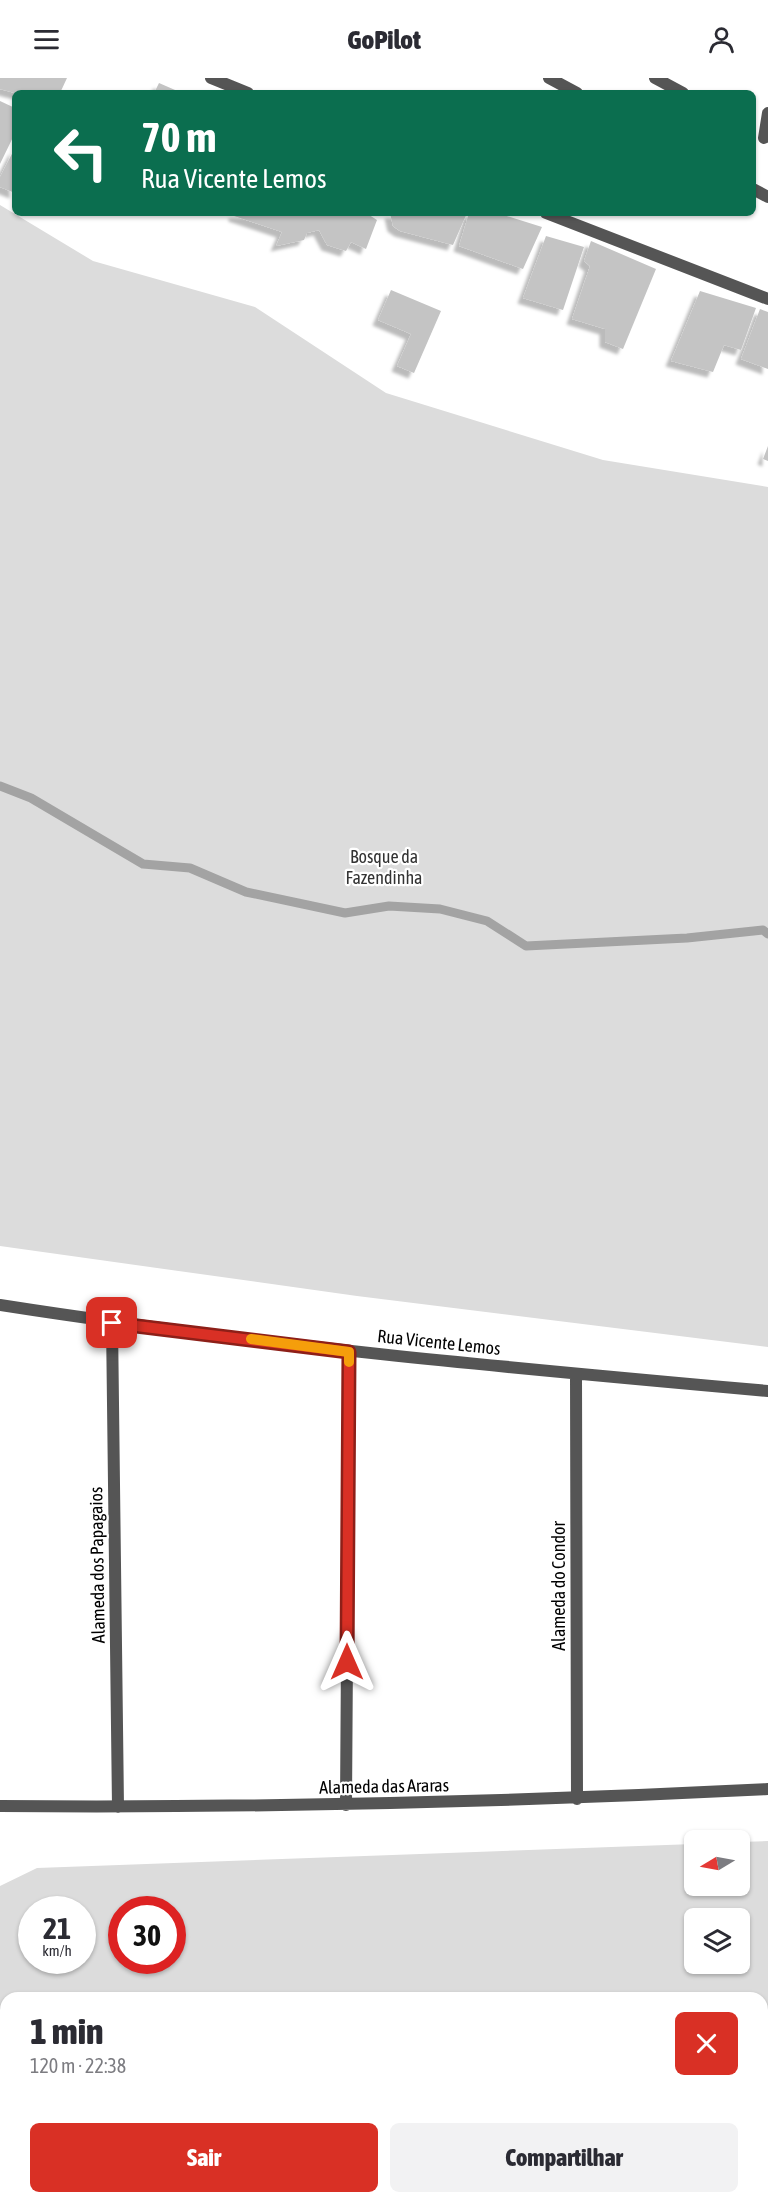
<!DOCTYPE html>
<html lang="pt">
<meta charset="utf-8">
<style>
body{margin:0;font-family:"Asap Condensed",sans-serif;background:#f2f2f3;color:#2b2b33;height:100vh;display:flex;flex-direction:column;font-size:22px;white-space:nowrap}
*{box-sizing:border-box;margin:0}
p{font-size:20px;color:#7c7c81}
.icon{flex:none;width:33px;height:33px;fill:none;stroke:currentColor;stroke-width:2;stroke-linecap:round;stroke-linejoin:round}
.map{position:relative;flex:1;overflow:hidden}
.details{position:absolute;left:0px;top:1914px;width:768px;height:212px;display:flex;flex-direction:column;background:#fff;border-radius:18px 18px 0 0;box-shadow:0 2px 4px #0004}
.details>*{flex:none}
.guide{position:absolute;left:12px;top:12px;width:744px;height:126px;border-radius:9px;box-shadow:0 2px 4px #0004;background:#0b6e4f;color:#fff;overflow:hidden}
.needle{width:39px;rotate:260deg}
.fabs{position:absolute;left:684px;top:1752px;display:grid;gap:12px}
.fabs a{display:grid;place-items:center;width:66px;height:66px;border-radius:9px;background:#fff;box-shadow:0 2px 4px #0004;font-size:30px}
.speed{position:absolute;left:18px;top:1818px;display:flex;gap:12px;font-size:30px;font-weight:700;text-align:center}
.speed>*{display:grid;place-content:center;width:78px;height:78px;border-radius:50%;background:#fff;box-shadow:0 2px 4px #0004;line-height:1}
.speed small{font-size:15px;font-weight:400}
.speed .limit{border:9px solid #d22;background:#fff;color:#111}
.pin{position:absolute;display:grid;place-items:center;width:51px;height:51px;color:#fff;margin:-26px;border-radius:12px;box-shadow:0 3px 9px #0006}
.me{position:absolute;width:66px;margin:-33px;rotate:0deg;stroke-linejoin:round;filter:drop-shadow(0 0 4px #0008)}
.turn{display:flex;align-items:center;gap:21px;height:126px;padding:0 30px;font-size:27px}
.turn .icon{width:78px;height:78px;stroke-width:2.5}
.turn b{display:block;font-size:42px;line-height:51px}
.round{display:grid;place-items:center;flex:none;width:63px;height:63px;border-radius:9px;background:#f2f2f3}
.head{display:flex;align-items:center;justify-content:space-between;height:102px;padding:0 30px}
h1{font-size:36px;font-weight:800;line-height:45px}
.cta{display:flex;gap:12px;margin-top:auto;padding:12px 30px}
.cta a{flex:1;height:69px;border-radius:9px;background:#d93025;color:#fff;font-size:24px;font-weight:800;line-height:69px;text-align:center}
.cta a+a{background:#f2f2f3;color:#2b2b33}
header{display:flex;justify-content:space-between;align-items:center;height:78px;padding:0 30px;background:#fff;font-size:27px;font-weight:800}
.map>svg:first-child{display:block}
</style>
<header><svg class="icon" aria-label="menu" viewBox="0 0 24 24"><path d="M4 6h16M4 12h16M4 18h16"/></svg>GoPilot<svg class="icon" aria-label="person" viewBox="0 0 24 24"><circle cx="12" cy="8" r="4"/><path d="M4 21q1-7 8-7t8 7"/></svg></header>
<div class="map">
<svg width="768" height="2125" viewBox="0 0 768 2125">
<defs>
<filter id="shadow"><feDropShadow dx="-5.5" dy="5.5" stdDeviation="1.5" flood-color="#0004"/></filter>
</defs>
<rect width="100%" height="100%" fill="#fff"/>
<path fill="#dcdcdc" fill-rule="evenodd" d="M0,127L93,183L255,229L386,315L603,382L768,409V1269L357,1218L0,1168Z
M768,1763V2125H0V1808L37,1790L694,1766V1808H740V1764ZM32,1832H82V1882H32ZM122,1832H172V1882H122ZM694,1840H740V1886H694ZM6,1920H762V2120H6Z"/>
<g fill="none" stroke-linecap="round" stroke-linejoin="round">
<path stroke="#a3a3a3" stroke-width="9" d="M0,708L31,720L143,786L190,790L246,814L345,835L389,828L440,831L487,843L526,868L687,860L763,852L768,856"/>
</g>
<path fill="#c4c4c4" filter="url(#shadow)" d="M0,0H67L60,15H15L0,11Z
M159,5L182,15H154Z
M0,23L15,30V55L0,86Z
M15,70V115L0,109V99Z
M234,135H366L377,142L366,171L351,164L346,173L327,167L319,152L307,155L304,162L276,168L282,154L234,138Z
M390,135H467L453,167L400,153L393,148Z
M469,135H497L542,149L523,191L459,168Z
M546,158L584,169L563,232L523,220Z
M591,163L656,191L623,271L605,264V251L572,241L590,188L584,183Z
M391,212L441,233L414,295L397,288L411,256L378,242Z
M700,213L756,230L741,272L724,267L713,294L671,283Z
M760,231L768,234V291L741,281Z
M768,368V383L763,381Z"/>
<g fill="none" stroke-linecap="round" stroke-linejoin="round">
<path stroke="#555" stroke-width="12" d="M211,0L248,15
M549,0L577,15
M655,0L683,15
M764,60L768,35
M753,111L768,119
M546,135L768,221
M0,1227C255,1267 511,1290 768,1313
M112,1245L118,1729
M576,1296L577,1721
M346,1727L349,1274
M0,1728C256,1730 512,1724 768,1711"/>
</g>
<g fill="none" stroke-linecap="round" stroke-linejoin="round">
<defs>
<path id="route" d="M112,1245L349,1274L347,1584"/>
</defs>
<use href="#route" stroke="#8d1f18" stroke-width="15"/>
<use href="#route" stroke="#d93025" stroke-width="10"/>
<path stroke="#f59e0b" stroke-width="10" d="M251,1261L349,1274V1284"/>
</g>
<g text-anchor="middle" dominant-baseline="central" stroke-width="4.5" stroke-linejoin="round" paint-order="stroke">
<g font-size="18" fill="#333" stroke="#fff">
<text x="384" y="778">Bosque da<tspan x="384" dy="21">Fazendinha</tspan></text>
</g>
<g font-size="18" fill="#000" stroke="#fff">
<text transform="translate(439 1264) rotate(6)">Rua Vicente Lemos</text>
<text transform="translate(97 1487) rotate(-91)">Alameda dos Papagaios</text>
<text transform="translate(558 1508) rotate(-90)">Alameda do Condor</text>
<text transform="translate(384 1708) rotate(-1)">Alameda das Araras</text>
</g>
</g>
</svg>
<div class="fabs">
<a><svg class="needle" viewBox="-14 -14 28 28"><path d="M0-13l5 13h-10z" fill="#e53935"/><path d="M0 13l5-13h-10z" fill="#7c7c81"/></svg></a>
<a><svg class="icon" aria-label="layers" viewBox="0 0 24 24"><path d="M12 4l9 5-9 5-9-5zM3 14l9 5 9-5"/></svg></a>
</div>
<div class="speed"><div>21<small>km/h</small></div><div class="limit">30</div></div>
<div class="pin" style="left:112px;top:1245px;background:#d93025"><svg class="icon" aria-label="arrive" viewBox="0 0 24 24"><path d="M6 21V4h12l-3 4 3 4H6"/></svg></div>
<svg class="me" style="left:347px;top:1584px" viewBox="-20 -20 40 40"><path d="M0-17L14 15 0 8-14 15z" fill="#d93025" stroke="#fff" stroke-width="4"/></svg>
<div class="guide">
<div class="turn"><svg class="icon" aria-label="left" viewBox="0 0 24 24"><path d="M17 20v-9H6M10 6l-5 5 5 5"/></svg><div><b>70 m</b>Rua Vicente Lemos</div></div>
</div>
<section class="details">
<div class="head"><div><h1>1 min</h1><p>120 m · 22:38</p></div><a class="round" style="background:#d93025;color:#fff"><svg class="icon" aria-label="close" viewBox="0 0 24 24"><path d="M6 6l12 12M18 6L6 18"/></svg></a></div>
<div class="cta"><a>Sair</a><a>Compartilhar</a></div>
</section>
</div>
